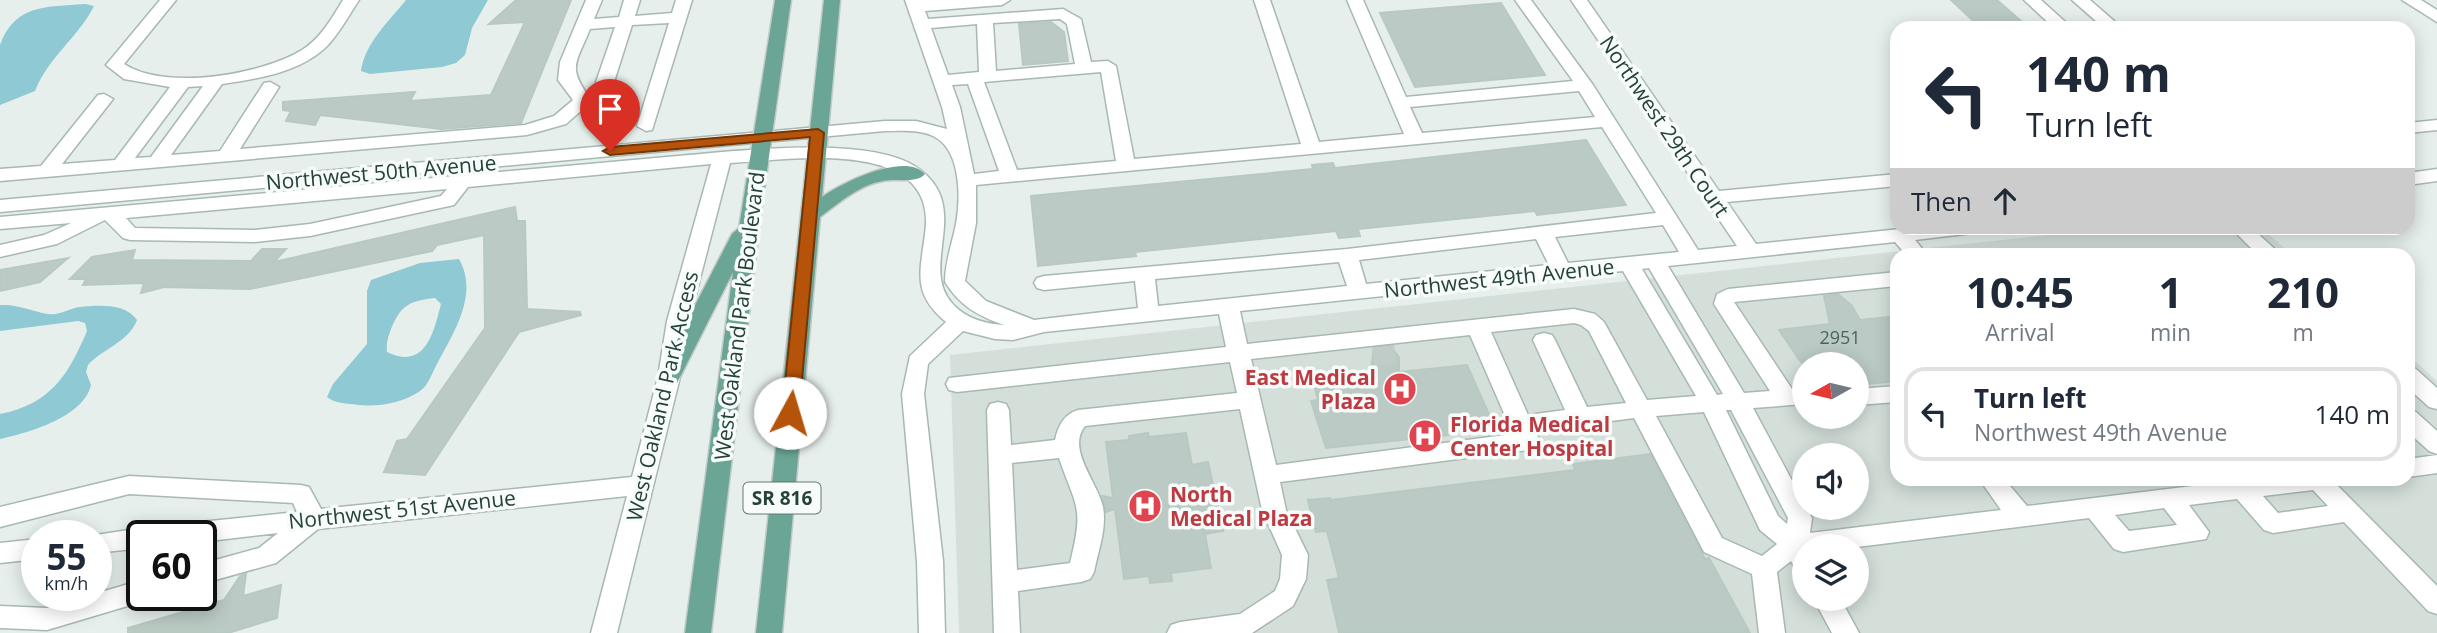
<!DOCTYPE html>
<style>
body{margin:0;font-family:"Open Sans",sans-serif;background:#f2f2f3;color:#1f2937;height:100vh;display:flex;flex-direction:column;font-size:26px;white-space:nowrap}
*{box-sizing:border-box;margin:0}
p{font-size:23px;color:#747a83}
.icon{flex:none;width:38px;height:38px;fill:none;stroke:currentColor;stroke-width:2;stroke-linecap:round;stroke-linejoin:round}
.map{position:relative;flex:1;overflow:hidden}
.details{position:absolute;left:1890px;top:248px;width:525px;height:238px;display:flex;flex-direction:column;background:#fff;border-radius:21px;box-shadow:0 4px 18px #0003}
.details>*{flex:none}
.top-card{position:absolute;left:1890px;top:21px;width:525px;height:214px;border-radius:21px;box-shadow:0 4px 18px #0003;background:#fff;color:#1f2937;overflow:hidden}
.needle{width:46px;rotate:262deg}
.buttons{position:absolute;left:1792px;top:352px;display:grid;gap:14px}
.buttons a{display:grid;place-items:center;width:77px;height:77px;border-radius:50%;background:#fff;box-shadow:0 4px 18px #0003;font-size:35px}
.speed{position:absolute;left:21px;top:520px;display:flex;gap:14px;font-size:35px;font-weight:700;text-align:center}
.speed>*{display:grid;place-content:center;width:91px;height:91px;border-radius:50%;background:#fff;box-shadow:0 4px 18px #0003;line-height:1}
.speed small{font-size:18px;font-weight:400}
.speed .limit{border:4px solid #111;border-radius:10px;background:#fff;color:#111}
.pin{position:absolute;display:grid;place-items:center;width:60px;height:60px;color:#fff;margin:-72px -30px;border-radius:50% 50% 50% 0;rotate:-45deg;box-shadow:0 0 7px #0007}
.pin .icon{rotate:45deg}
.me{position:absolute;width:77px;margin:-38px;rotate:6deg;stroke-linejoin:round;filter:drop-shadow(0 0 5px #0008)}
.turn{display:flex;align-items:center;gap:24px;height:147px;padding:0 21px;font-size:32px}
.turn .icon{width:91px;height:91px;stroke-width:2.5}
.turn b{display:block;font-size:49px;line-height:60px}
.then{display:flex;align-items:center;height:66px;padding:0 21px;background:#0003;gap:14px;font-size:26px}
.eta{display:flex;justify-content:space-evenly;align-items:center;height:119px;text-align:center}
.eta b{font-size:42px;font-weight:700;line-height:49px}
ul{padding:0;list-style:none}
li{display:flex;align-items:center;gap:21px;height:94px;margin:0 14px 10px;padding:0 7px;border:4px solid #e0e1e3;border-radius:21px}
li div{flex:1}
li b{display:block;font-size:26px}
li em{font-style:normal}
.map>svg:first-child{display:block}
</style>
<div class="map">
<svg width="2437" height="633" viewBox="0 0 2437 633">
<rect width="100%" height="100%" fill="#e6efeb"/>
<path fill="#d4dfda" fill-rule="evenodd" d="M2111,228H2261L2293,255L1897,256V480H2408V355L2437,381V633H959L950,355ZM1804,364H1857V416H1804ZM1804,455H1857V508H1804ZM1804,546H1857V598H1804Z"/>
<path fill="#8ec9d4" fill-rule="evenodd" d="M406,0H488L472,28L465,55L456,63L442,67L370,74L361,71C365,43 389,21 406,0Z
M85,4L94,6C78,38 49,56 35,91L0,105C0,93 0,54 0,45C15,4 46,7 85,4Z
M459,259C479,294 454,332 437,364C432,373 428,386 420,391C403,403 379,407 358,405C348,403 335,404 327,397L333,384L367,344V291L371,280L420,263ZM435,298L441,304C434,331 426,371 387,352C386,343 388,337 391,329C401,305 409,301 435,298Z
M0,305C18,304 31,311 48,314C59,316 70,308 80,307C98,305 126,303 137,320C129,342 102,349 88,365L86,372L91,385C84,417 28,433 0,439V414C50,404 68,376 87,331L85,323L78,321L0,331Z"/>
<path fill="#bbcac4" stroke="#b8c9c2" stroke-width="2" d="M516,0H571L521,123L441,129L320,115L315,125L286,121L291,111L283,110V102L415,92L410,101L491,95L525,22L489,24Z
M1951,0H1997L2029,28H1981Z
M1501,3L1545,75L1415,87L1380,13Z
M1051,22L1064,32L1068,61L1023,65L1019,24Z
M1586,140L1626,205L1537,215L1535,211L1358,229L1360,236L1339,238L1336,231L1135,252L1136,256L1038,266L1031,196L1313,169L1312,165L1333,163L1335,168Z
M515,207L517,221H525L527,309L580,312L581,315L519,332L425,475L384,472L397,441L407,439L485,328L484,235L437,245L432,251L250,289L164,287L141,293L144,283L83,285L86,279H70L92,257L135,250L132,260L251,261L262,249H286L274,262Z
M68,258L40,282L0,291V270Z
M1838,294L1852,306L1860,320L1897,316V381L1857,385V364H1803L1798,358L1779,330L1830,324L1824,296Z
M1390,346L1399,357V372L1467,365L1492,421L1447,427L1450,435L1326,448L1311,401L1318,400L1314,384L1370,377L1374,348Z
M1148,433L1149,437L1186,433L1192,465L1208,462L1223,531L1205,534L1211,568L1171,573L1172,581L1150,583L1149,576L1124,579L1115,509L1106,512L1102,496L1113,498L1106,442L1129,440V436Z
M1650,454L1705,559L1709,558L1750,633H1339L1327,580L1339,578L1327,531L1316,532L1308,500L1330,498L1331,500L1575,470L1573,464Z
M246,574L243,596L281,585L277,618L228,633H128V628L224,600L240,576Z"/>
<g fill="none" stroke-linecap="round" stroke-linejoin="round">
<path stroke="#bfccc8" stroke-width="23" stroke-dasharray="23 11" stroke-linecap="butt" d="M1373,355L1395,352"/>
<defs>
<path id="minor" d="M160,0H176L124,64C165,91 261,75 302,50C321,38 332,18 343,0H359C349,15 340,32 328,45C302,72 257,79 222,84L171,155L220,151L264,83L270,82L279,87L240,149L525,125L554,116L573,100L558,80L560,62L586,0H602L594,19L619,17L624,0H640L635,16L672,13L676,0H692L652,130L646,131L637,126L669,23L632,25L614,82L605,87L596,82L615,27L590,29C575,66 567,67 592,101L566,124L527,135L0,181V169L41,166L98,95L104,94L113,99L62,164L115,160L170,87L124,79L106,65ZM203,86L151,157L135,158L188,87Z
M905,0H1010L1002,5L925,11L928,19L1063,9L1081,19L1091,62L1108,61L1116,66L1134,159L1301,144L1254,0H1270L1319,142L1404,134L1347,0H1363L1406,97L1573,81L1515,0H1531L1593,85L1698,250L1737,246L1571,0H1587L1719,191L1897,174V186L1727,202L1756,244L1910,228H1975L1972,232L1965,234L1915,240L1928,256H1907L1895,242L1668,266L1744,393L1770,391L1714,304L1717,294L1728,289L1897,272V286L1734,302L1792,389L1804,388V404L1753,408L1812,518L1810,533L2001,510L1980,480H2005L2027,506L2242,480H2332L2437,586V614L2428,611L2344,522L2273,533L2264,530L2237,499L2189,505L2209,532L2206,539L2123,552L2114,549L2089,518L1857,547L1804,546V571L1795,568L1791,561L1777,572L1785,633H1759L1752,574L1704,552L1634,418L1535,431L1540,441L1536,447L1528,450L1280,482L1286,510L1308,555L1306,579L1293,606L1252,633H1167L1171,625L1180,622L1240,614L1275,591L1280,579L1282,555L1262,510L1240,409L1085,426C1066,449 1098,483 1103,507C1107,529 1098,551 1094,572L1090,579L1081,582L1018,591L1020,633H994L987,410L990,404L998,402L1006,404L1009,410L1011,445L1055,440C1058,426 1064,414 1078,410L1237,393L1230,362L957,392L949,390L946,384L949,378L1226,347L1219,314L1044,332L1013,340L995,339L963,331L928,364L924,394L943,561L945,633H919L917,561L902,394L910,356L946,322C912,294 920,273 925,234C940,135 789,160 730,163L689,321L680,377L617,633H591L627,496L318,529L276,563L201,584V564L259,548L278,533L201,542V536H142V548L96,553V536H89L142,528L151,532L162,526L297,512L293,503L129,494L0,527V507L129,476L301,485L309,487L321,509L632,477L658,377L667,321L711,164L468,187L454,205L310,236L255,242L130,240L123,238L105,220L57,244L0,257V245L44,235L71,223L0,229V217L678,156C737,151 867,135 916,167C978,208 911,272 959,310C972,320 988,324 1004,325C978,316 960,306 945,282C945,262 952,244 956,224C961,197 961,149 933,136C919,129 900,131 885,131L0,212V200L885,121H916L947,129L942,107ZM1060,19L1067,24L1075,64L996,71L993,23ZM977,24L979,72L948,75L931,28ZM1101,72L1116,161L1017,170L984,82ZM968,84L999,171L974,174L960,107L952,85ZM1579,91L1595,117L1422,133L1410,107ZM1602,127L1656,213L1347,249L1044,276L1037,278L1034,283L1037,288L1044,290L1135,281L1138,308L1034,320L986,301L965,281L976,223V185ZM447,189L441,196L310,224L255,230L135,228L126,218ZM1663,225L1679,252L1568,263L1555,237ZM1536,239L1549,265L1366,284L1359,260ZM1339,262L1347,286L1158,306L1155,279ZM1649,268L1723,394L1717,395L1642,269ZM1623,271L1696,396L1647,400L1604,322L1595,314L1574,309L1247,344L1240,311ZM1574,323L1581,325L1589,331L1626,403L1587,407L1555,340L1552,335L1544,333L1536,335L1533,340L1565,410L1528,415L1491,332ZM1470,335L1513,434L1276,465L1251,359ZM1726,410H1731L1788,518L1787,524L1778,516ZM1704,412L1760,530L1777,544L1762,556L1722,538L1656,416ZM1059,458C1077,510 1084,506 1070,563L1017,570L1012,463ZM2313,490L2328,506L2278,513L2263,496ZM2164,508L2177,525L2129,531L2115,515Z
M2024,0H2041L2072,28H2054Z
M2072,0H2090L2122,28H2104Z
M2402,0H2421L2437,10V22Z
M2437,120V130L2408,133V123Z
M2437,169V181L2408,185V173Z
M2231,228H2252L2282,256H2259Z
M2408,367L2416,369L2437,388V409L2429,407L2408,388Z
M1897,386V402L1857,405V389Z
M2408,410L2416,412L2437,431V454L2429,451L2408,432Z
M2437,455V473L2408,477V459Z
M37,539V559L0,563V543Z
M142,580V595H153L151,599L47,630L0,628V606L47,608Z
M1813,598H1840L1859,633H1832Z"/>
<path id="major" d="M775,0H791L761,213L711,633H685L733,272L677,383L669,385L661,383L658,377L732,234L739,228Z
M824,0H840L822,197C841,183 906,151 925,174C917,184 896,178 883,181C859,185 839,203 820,217L782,633H756Z"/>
</defs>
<use href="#minor" stroke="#a8b8b2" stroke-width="3"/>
<use href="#major" stroke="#c2cac8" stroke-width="3"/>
<use href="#minor" fill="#fff" fill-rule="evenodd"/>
<use href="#major" fill="#6aa596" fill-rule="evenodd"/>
</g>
<path fill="#b45309" stroke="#753606" stroke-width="2" d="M818,129L824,133L799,413L796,417H784L782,413L810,137L610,155L603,151L610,147Z"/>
<defs>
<symbol id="hospital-disc" viewBox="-11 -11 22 22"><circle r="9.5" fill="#e0444e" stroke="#f7fbf9"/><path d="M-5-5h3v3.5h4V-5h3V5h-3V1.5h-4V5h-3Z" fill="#fff"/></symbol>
</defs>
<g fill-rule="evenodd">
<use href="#hospital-disc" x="1381" y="370" width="38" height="38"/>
<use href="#hospital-disc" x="1406" y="417" width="38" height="38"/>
<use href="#hospital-disc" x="1126" y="487" width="38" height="38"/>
</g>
<g text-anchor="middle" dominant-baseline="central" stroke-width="7" stroke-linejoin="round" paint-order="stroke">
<g font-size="18" fill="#4a645c">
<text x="1840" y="337">2951</text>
</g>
<rect fill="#f7fbf9" stroke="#637a73" stroke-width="2" x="743.5" y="482.5" width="77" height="31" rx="5"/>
<g font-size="19" font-weight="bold" fill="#24423a">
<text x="782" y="498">SR 816</text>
</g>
<g font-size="21" fill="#24423a" stroke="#f7fbf9">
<text transform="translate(1665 126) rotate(56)">Northwest 29th Court</text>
<text transform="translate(381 172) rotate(-5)">Northwest 50th Avenue</text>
<text transform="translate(1499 278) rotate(-6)">Northwest 49th Avenue</text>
<text transform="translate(739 316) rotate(-83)">West Oakland Park Boulevard</text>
<text transform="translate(662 396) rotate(-77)">West Oakland Park Access</text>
<text transform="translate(402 509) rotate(-6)">Northwest 51st Avenue</text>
</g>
<g font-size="21" font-weight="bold" fill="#be3a42" stroke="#f7fbf9" text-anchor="start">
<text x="1376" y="377" text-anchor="end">East Medical<tspan x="1376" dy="24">Plaza</tspan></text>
<text x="1450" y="424">Florida Medical<tspan x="1450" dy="24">Center Hospital</tspan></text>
<text x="1170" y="494">North<tspan x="1170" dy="24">Medical Plaza</tspan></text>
</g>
</g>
</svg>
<div class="buttons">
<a><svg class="needle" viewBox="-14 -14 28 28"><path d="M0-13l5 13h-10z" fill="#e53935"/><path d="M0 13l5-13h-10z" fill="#747a83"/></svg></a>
<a><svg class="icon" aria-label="sound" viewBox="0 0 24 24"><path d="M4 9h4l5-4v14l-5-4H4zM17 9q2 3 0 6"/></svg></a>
<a><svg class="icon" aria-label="layers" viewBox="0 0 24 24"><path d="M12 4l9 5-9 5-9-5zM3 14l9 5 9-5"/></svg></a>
</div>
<div class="speed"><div>55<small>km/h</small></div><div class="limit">60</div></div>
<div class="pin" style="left:610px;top:151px;background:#d93025"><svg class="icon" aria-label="arrive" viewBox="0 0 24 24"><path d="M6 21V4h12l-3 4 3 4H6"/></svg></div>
<svg class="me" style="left:790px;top:413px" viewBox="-20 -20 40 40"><circle r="19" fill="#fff"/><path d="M0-13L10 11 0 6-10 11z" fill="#b45309"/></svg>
<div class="top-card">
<div class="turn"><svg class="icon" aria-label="left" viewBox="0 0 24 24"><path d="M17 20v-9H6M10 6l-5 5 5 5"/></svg><div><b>140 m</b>Turn left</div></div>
<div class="then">Then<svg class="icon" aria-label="ahead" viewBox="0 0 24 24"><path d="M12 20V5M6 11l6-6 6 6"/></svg></div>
</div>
<section class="details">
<div class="eta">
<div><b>10:45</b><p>Arrival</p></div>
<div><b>1</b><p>min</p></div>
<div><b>210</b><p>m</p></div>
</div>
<ul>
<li><svg class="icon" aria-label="left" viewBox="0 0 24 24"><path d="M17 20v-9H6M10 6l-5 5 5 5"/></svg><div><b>Turn left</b><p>Northwest 49th Avenue</p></div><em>140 m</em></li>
</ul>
</section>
</div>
